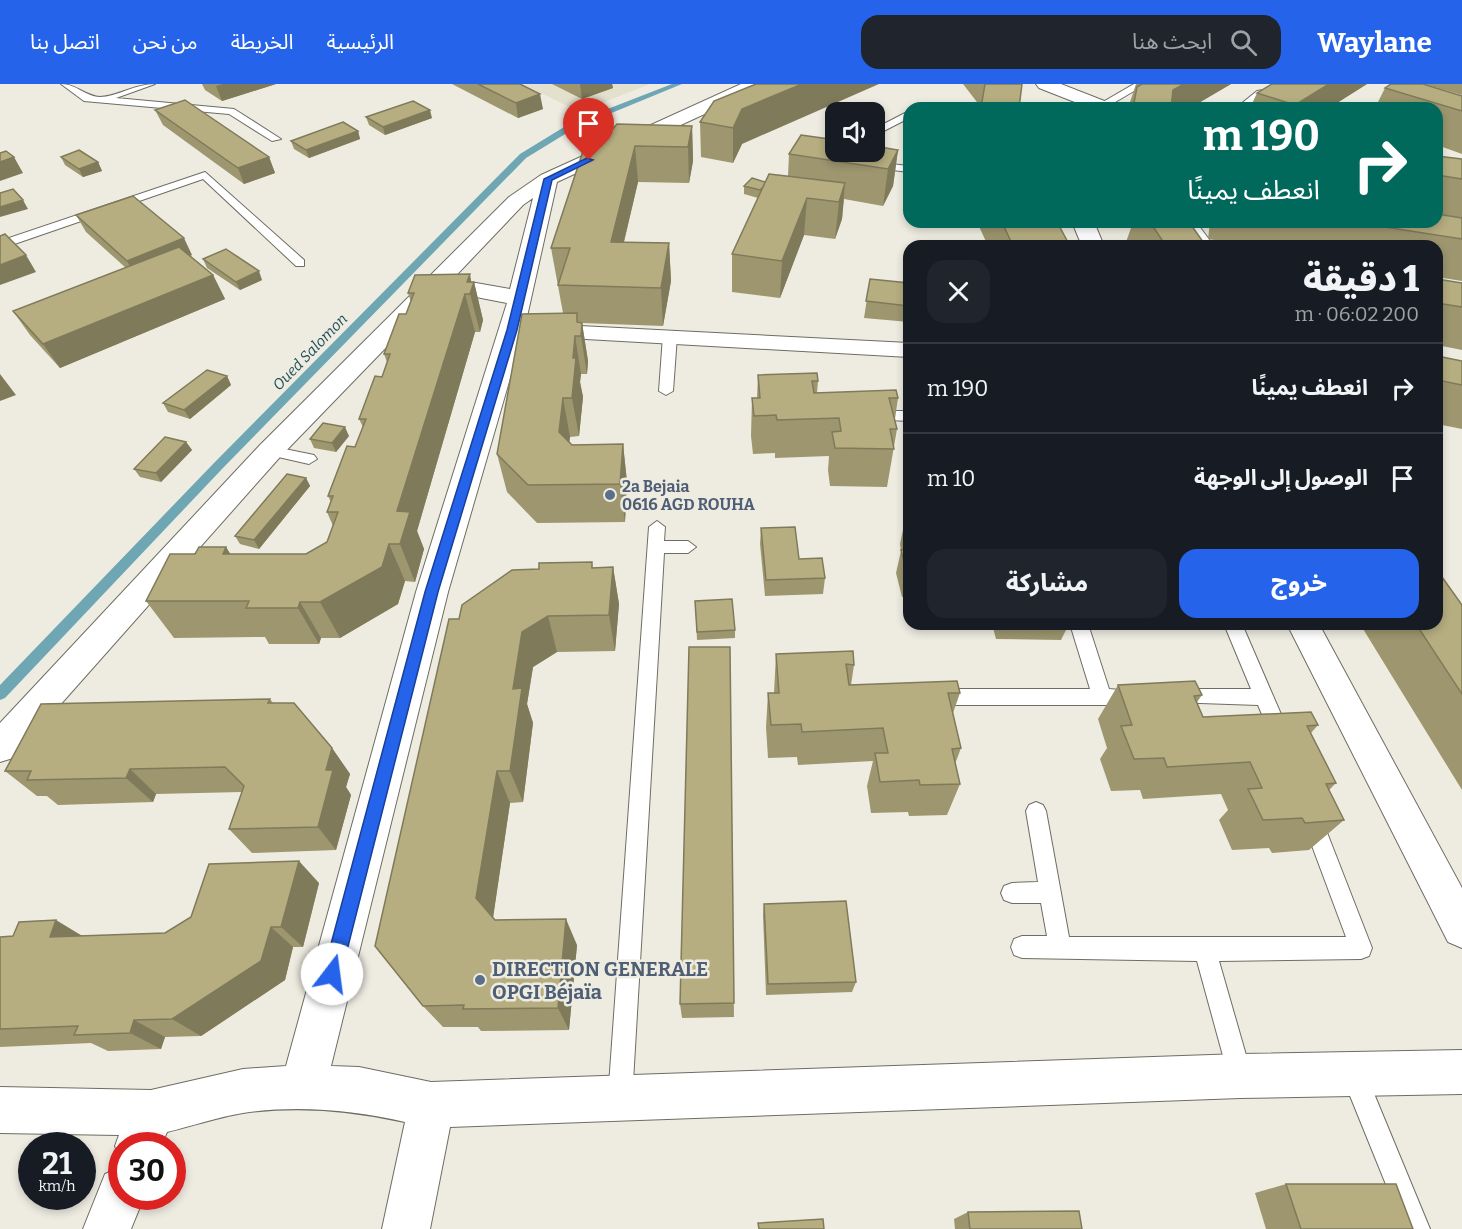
<!DOCTYPE html>
<html lang="ar">
<meta charset="utf-8">
<style>
body{margin:0;font-family:Bitter,"Noto Sans Arabic",serif;background:#20242c;color:#f1f3f6;direction:rtl;height:100vh;display:flex;flex-direction:column;font-size:22px;white-space:nowrap}
*{box-sizing:border-box;margin:0}
p{font-size:20px;color:#9ea1a6}
.icon{flex:none;width:33px;height:33px;fill:none;stroke:currentColor;stroke-width:2;stroke-linecap:round;stroke-linejoin:round}
.map{position:relative;flex:1;overflow:hidden;direction:ltr}
.details{position:absolute;left:903px;top:156px;width:540px;height:390px;display:flex;flex-direction:column;background:#171b24;border-radius:18px;box-shadow:0 3px 9px #0003;direction:rtl}
.details>*{flex:none}
.banner{position:absolute;left:903px;top:18px;width:540px;height:126px;border-radius:18px;box-shadow:0 3px 9px #0003;direction:rtl;background:#00695c;color:#fff;overflow:hidden}
.buttons{position:absolute;left:825px;top:18px;display:grid;gap:12px}
.buttons a{display:grid;place-items:center;width:60px;height:60px;border-radius:12px;background:#171b24;box-shadow:0 3px 9px #0003;font-size:30px}
.speed{position:absolute;left:18px;top:1048px;display:flex;gap:12px;font-size:30px;font-weight:700;text-align:center}
.speed>*{display:grid;place-content:center;width:78px;height:78px;border-radius:50%;background:#171b24;box-shadow:0 3px 9px #0003;line-height:1}
.speed small{font-size:15px;font-weight:400}
.speed .limit{border:9px solid #d22;background:#fff;color:#111}
.pin{position:absolute;display:grid;place-items:center;width:51px;height:51px;color:#fff;margin:-62px -26px;border-radius:50% 50% 50% 0;rotate:-45deg;box-shadow:0 0 6px #0007}
.pin .icon{rotate:45deg}
.me{position:absolute;width:66px;margin:-33px;rotate:15deg;stroke-linejoin:round;filter:drop-shadow(0 0 4px #0008)}
.turn{display:flex;align-items:center;gap:21px;height:126px;padding:0 24px;font-size:27px}
.turn .icon{width:78px;height:78px;stroke-width:2.5}
.turn b{display:block;font-size:42px;line-height:51px}
.round{display:grid;place-items:center;flex:none;width:63px;height:63px;border-radius:18px;background:#20242c}
.head{display:flex;align-items:center;justify-content:space-between;height:102px;padding:0 24px}
h1{font-size:36px;font-weight:800;line-height:45px}
.cta{display:flex;gap:12px;margin-top:auto;padding:12px 24px}
.cta a{flex:1;height:69px;border-radius:18px;background:#2563eb;color:#fff;font-size:24px;font-weight:800;line-height:69px;text-align:center}
.cta a+a{background:#20242c;color:#f1f3f6}
ul{padding:0;list-style:none}
li{display:flex;align-items:center;gap:18px;height:90px;padding:0 24px;border-top:2px solid #363941}
li div{flex:1}
li b{display:block;font-size:22px}
li em{font-style:normal}
header{display:flex;align-items:center;gap:36px;box-sizing:border-box;height:84px;padding:0 30px;background:#2563eb;color:#fff}
header strong{font-size:28px}
nav{display:flex;gap:33px;margin-inline-start:auto;font-size:21px}
.search{width:420px;height:54px;background:#20242c;display:flex;align-items:center;gap:15px;box-sizing:border-box;padding:0 21px;border-radius:18px;color:#9ea1a6;font-size:22px}
.map>svg:first-child{display:block}
</style>
<header>
<strong>Waylane</strong>
<div class="search"><svg class="icon" aria-label="search" viewBox="0 0 24 24"><circle cx="10" cy="10" r="6"/><path d="M15 15l6 6"/></svg>ابحث هنا</div>
<nav><a>الرئيسية</a><a>الخريطة</a><a>من نحن</a><a>اتصل بنا</a></nav>
</header>
<div class="map">
<svg width="1462" height="1145" viewBox="0 0 1462 1145">
<rect width="100%" height="100%" fill="#eeece1"/>
<path fill="#e3e0cd" d="M523,0H650L579,28Z"/>
<g fill="none" stroke-linecap="round" stroke-linejoin="round">
<path fill="#6ea6b4" fill-rule="evenodd" d="M672,0H682L575,44L526,74L222,385L5,614L0,616V601L214,379L520,70L569,40Z"/>
<defs>
<path id="lane" d="M61,0C77,0 84,12 100,13C116,13 135,0 155,0L116,14L234,25L281,55L272,57L229,30L84,17Z
M1134,0H1146L1105,24L1096,22Z
M909,27V34L874,52V45Z
M872,78L909,82V88L868,83L867,81Z
M205,88L304,176V182H296L203,95L0,165V157Z
M1184,138H1196L1214,162H1202Z
M670,248L677,252L673,307L666,311L659,307L663,252Z
M872,327H909V337L867,335L865,332L867,329Z
M270,362L314,371L317,375L309,380L265,370L263,367Z
M657,437L665,443L664,457H688L696,463L688,469H664L632,1015L629,1024L620,1027L611,1024L608,1015L649,443Z
M1070,540H1088L1109,605L1142,608L1144,613L1142,618L1135,621H935L928,618L926,613L928,608L935,605H1090Z
M1224,540H1242L1290,651L1287,657L1280,659L1273,657L1258,621L1171,618L1169,613L1171,608L1178,605H1251Z
M1036,718L1043,721L1046,727L1069,853H1346L1302,735L1305,728L1312,726L1319,728L1372,864L1369,872L1361,875L1219,877L1252,992L1249,1001L1240,1004L1231,1001L1197,877L1022,874L1014,871L1011,863L1014,855L1022,852H1047L1041,819H1012L1004,816L1001,809L1004,802L1012,799L1038,798L1026,727L1029,721Z
M1354,980L1363,983L1430,1145H1404L1342,992L1345,983Z"/>
<path id="street" d="M741,0H764L761,4L557,98L524,246L448,508L331,982L359,983L431,998L1240,970L1462,966V1010L1240,1014L450,1043L430,1145H382L405,1038C352,1026 298,1021 243,1029C218,1033 192,1042 167,1048L161,1062H122V1078L115,1062L119,1051L0,1049V1003L151,1006L243,985L286,982L416,508L507,219L476,213L431,217L280,373L13,674L0,678V639L260,361L509,113L541,91ZM533,114L510,205L476,199L447,201L523,121Z
M1036,0H1061L1107,18L1110,22L1090,24L1039,4Z
M1263,6L1272,11L1257,24H1236L1257,7Z
M1072,138H1094L1104,162H1082Z
M541,240L909,259V273L532,252L529,247L532,242Z
M1287,540H1319L1462,804V864L1448,858Z
M122,1083V1113H144L131,1145H83L105,1090Z"/>
</defs>
<use href="#lane" stroke="#6e6d63" stroke-width="2"/>
<use href="#street" stroke="#6e6d63" stroke-width="2"/>
<use href="#lane" fill="#fff" fill-rule="evenodd"/>
<use href="#street" fill="#fff" fill-rule="evenodd"/>
</g>
<path fill="#9d966f" d="M202,0H276L222,17L205,6Z
M452,0H520L543,25L518,34Z
M552,0H612L613,4L582,15Z
M756,0L742,60L733,79L701,73L700,38Z
M963,0H1022L1019,24H980V22Z
M1136,0H1231L1190,24H1128Z
M1272,0H1367L1329,24H1250L1257,9Z
M1424,0H1462V11Z
M1385,4L1462,12V70L1437,61V24H1375Z
M155,26L269,73L275,89L244,100L163,41Z
M366,33L432,34L385,51L369,41Z
M692,42L693,77L689,99L638,98L624,158L669,159L671,197L663,242L582,239L588,277L587,290H581L580,298L583,313L579,352L570,353L569,358L572,361L623,360L627,398L625,438L537,439L507,408L497,370L563,229L551,164L601,58Z
M358,47L360,55L309,74L294,65L291,57Z
M898,66L893,102L883,122L844,115L842,135L835,155L804,151L780,214L732,208V170L758,114L744,110V102L765,98L788,92L789,70Z
M1437,72L1462,75V197L1437,193V162H1252L1208,155L1210,138H1437Z
M61,73L98,78L102,87L83,93L65,81Z
M76,131L192,171L190,172L213,191L225,215L60,284L30,251L13,227L126,184L86,148Z
M977,138H1057L1070,162H988Z
M1131,138H1189L1206,162H1128L1126,158L1131,144Z
M203,175L262,196L240,206L207,184Z
M870,195L909,199V238L864,234Z
M1437,195L1462,199V266L1437,261Z
M474,198L483,236L480,248H475L417,447L424,465L415,498L405,497L398,520L340,554H321L319,560H269L265,553L174,554L146,517L195,470L226,463L230,470H306L327,458L333,442L327,428L331,418L328,412L355,363L363,343L359,335L382,293L387,278L384,270L406,230L411,218L408,209Z
M1437,272L1462,277V345L1437,340Z
M758,291L818,297L817,309L898,314L895,335L897,345L887,403L830,402L828,386L829,372L775,374V369L753,370L751,352L752,314H757Z
M227,292L231,301L190,335L168,328L163,319Z
M349,352L336,368L314,364L310,355Z
M186,358L192,366L161,398L140,393L134,385Z
M306,394L310,402L259,465L240,460L235,452Z
M905,436H909V512L902,513L896,489L901,467L900,460Z
M761,444L799,475L825,494L823,510L765,512L760,460Z
M613,483L619,520L615,567L557,568L533,583L527,620L533,639L523,718L510,719L493,833L495,836L577,861L569,946L481,947L478,943H443L423,922L459,535L593,484Z
M695,517L735,546V554L697,556Z
M1462,521V706L1360,540H1437Z
M992,540H1069L1061,556L996,555Z
M730,563L734,933L682,934L680,920Z
M776,570L854,581L851,601L960,609L953,629L961,664L955,680L960,700L947,731L909,732L908,728L871,729L867,702L873,677L798,681L797,673L768,674L766,643L768,609H774Z
M1118,601L1202,611L1197,618L1203,633L1318,641L1311,649L1336,699L1329,706L1344,736L1309,766L1272,769L1269,764L1232,766L1219,736L1228,726L1221,710L1143,715L1140,706L1111,707L1100,675L1107,664L1098,635Z
M270,615L273,619L332,664L350,690L346,703L351,711L336,766L252,769L229,745L242,708L156,710L153,718L58,721L47,712H37L5,687Z
M319,799L303,863H293L285,896L201,952L165,953L161,965L108,967L91,959L0,963V853L82,852L165,849Z
M764,820L856,898L852,908L766,911L763,831Z
M1286,1100L1413,1145H1266L1255,1109Z
M968,1128L1082,1145H955L954,1135Z"/>
<path fill="#7f7a5a" d="M223,0H276L222,17L216,2Z
M580,0H612L613,4L582,15Z
M802,0H879L742,60L733,79V44L742,25Z
M1184,0H1231L1190,24H1167L1173,6Z
M1329,0H1367L1329,24H1293L1295,21Z
M540,10L543,25L518,34L516,19Z
M430,26L432,34L385,51L383,43Z
M692,42L693,77L689,99L688,63Z
M358,47L360,55L309,74L306,66Z
M635,62L638,98L615,195L611,158Z
M898,66L893,102L883,122L888,85Z
M14,73L23,89L0,97V78Z
M269,73L275,89L244,100L238,84Z
M98,78L102,87L83,93L79,85Z
M845,99L842,135L835,155L839,118Z
M807,114L804,151L780,214L782,177Z
M23,116L28,125L0,133V123Z
M184,154L192,171L136,193L127,177Z
M669,159L671,197L663,242L661,204Z
M26,171L36,188L0,201V181Z
M259,187L262,196L240,206L236,198Z
M470,190L472,202L474,198L483,236L480,248L467,198Z
M213,191L225,215L60,284L43,260Z
M465,210L475,248L417,447L424,465L415,498L400,460L397,427Z
M582,239L588,277L587,290L581,252Z
M575,252L581,290L580,298L583,313L579,352L572,314L573,274Z
M0,290L16,311L0,317Z
M227,292L231,301L190,335L184,326Z
M563,314L570,353L566,386L559,348Z
M345,343L349,352L336,368L332,359Z
M186,358L192,366L161,398L156,389Z
M623,360L627,398L625,438L620,400Z
M306,394L310,402L259,465L254,456Z
M389,460L405,497L398,520L340,554L320,518Z
M226,463L249,500L223,470Z
M613,483L619,520L615,567L609,531Z
M300,518L321,554L319,560L298,524Z
M548,532L557,568L533,583L527,620L533,639L523,718L510,687L513,605L522,548Z
M332,664L350,690L346,703L351,711L336,766L318,743L326,686Z
M130,685L156,710L153,718L126,694Z
M497,687L510,719L492,841L476,814Z
M299,777L319,799L303,863L281,843Z
M566,835L577,861L569,946L558,924Z
M56,836L89,856L50,853Z
M271,843L293,863L285,896L201,952L172,935Z
M134,936L165,953L161,965L130,949Z"/>
<path fill="#b6ae81" stroke="#7f7a5a" stroke-width="1.5" d="M478,0H520L540,10L516,19Z
M756,0H802L742,25L733,44L700,38L714,17Z
M985,0H1022L1019,24H981Z
M1142,0H1184L1173,6L1171,24H1133L1137,3Z
M1272,0H1329L1295,21L1257,9Z
M1391,0H1423L1462,12V27L1385,4Z
M185,16L269,73L238,84L155,26Z
M413,17L430,26L383,43L366,33Z
M343,38L358,47L306,66L291,57Z
M617,40L692,42L688,63L635,62L611,158L669,159L661,204L558,201L570,164H551L586,58H601Z
M801,51L836,56V68H874V62L898,66L888,85L789,70Z
M79,66L98,78L79,85L61,73Z
M6,67L14,73L0,78V69Z
M1437,72L1462,75V95L1437,91Z
M769,90L845,99L839,118L807,114L782,177L732,170Z
M752,94L765,98L763,103L760,106L744,102Z
M13,105L23,116L0,123V109Z
M133,112L184,154L127,177L76,131Z
M1437,130L1462,134V155L1353,138H1437Z
M1002,138H1057L1070,162H1013Z
M1150,138H1189L1206,162H1166Z
M5,150L26,171L0,181V152Z
M179,163L213,191L43,260L13,227Z
M226,165L259,187L236,198L203,175Z
M470,190L467,198H474L470,210H465L397,427L410,428L400,460H389L382,483L320,518H300L298,524H246L249,517H146L170,470H195L199,463H226L223,470H306L327,458L338,428H327L333,412H328L347,362L355,363L366,335H359L375,292L382,293L390,270H384L399,230H406L414,209H408L415,191Z
M870,195L909,199V222L866,217Z
M1437,195L1462,199V223L1437,219Z
M577,229V238L582,239L581,252H575L573,274H576L572,314H563L559,348L572,361L623,360L620,400L528,401L497,370L522,230Z
M1437,272L1462,277V301L1437,296Z
M207,286L227,292L184,326L163,319Z
M817,289L818,297H812L814,309L896,306L898,314H889L897,345H890L894,365L835,364L832,348L841,347L839,334L777,336L776,331L754,332L752,314H760L758,291Z
M323,339L345,343L332,359L310,355Z
M165,353L186,358L156,389L134,385Z
M287,390L306,394L254,456L235,452Z
M905,436H909V457Z
M795,443L799,475L822,474L825,494L766,496L761,444Z
M909,465V489H907L901,466Z
M592,478V484L613,483L609,531L548,532L522,548L513,605L522,604L510,687H497L476,814L495,836L566,835L558,924L463,925L464,921L423,922L375,862L449,535H459L462,521L512,486L539,485V479Z
M1437,486L1462,521V610L1416,540H1437Z
M732,515L735,546L697,548L695,517Z
M689,563H730L734,919L680,920Z
M853,567L854,581L846,580L849,601L957,597L960,609H948L961,664L952,665L960,700L920,701L919,696L880,698L875,669H888L883,644L802,648L801,640L771,641L768,609H779L776,570Z
M1195,597L1202,611L1194,612L1203,633L1311,628L1318,641L1307,642L1336,699L1326,700L1344,736L1305,739L1302,734L1263,736L1248,705L1262,704L1250,678L1167,683L1164,674L1134,675L1121,642L1132,641L1118,601Z
M270,615L268,619H294L332,664L326,686H333L318,743L229,745L244,702L225,683L130,685L126,694L27,696L31,687H5L41,620Z
M299,777L281,843H271L261,877L172,935L134,936L130,949L74,951L78,942L0,945V853L13,852L19,838L56,836L50,853L165,849L191,833L209,780Z
M846,817L856,898L768,900L764,820Z
M1286,1100H1396L1413,1145H1301Z
M1079,1127L1082,1145H970L968,1128Z
M823,1135L824,1145H759L758,1139Z"/>
<path fill="#2563eb" stroke="#184099" stroke-width="1.5" d="M587,74L593,76L552,96L517,246L438,508L341,890L338,897L332,899L326,897L323,890L425,508L507,246L544,95Z"/>
<g fill="#5c6f8a" stroke="#eeece1" stroke-width="2">
<circle cx="610" cy="411" r="6"/>
<circle cx="480" cy="896" r="6"/>
</g>
<g text-anchor="middle" dominant-baseline="central" stroke-width="5" stroke-linejoin="round" paint-order="stroke">
<g font-size="15" font-style="italic" fill="#1d4d59" stroke="#eeece1">
<text transform="translate(310 268) rotate(-46)">Oued Salomon</text>
</g>
<g font-size="16" font-weight="bold" fill="#4e5e75" stroke="#eeece1" text-anchor="start">
<text x="622" y="402">2a Bejaia<tspan x="622" dy="18">0616 AGD ROUHA</tspan></text>
</g>
<g font-size="20" font-weight="bold" fill="#4e5e75" stroke="#eeece1" text-anchor="start">
<text x="492" y="885">DIRECTION GENERALE<tspan x="492" dy="23">OPGI Béjaïa</tspan></text>
</g>
</g>
</svg>
<div class="buttons">
<a><svg class="icon" aria-label="sound" viewBox="0 0 24 24"><path d="M4 9h4l5-4v14l-5-4H4zM17 9q2 3 0 6"/></svg></a>
</div>
<div class="speed"><div>21<small>km/h</small></div><div class="limit">30</div></div>
<div class="pin" style="left:589px;top:76px;background:#d93025"><svg class="icon" aria-label="arrive" viewBox="0 0 24 24"><path d="M6 21V4h12l-3 4 3 4H6"/></svg></div>
<svg class="me" style="left:332px;top:890px" viewBox="-20 -20 40 40"><circle r="19" fill="#fff"/><path d="M0-13L10 11 0 6-10 11z" fill="#2563eb"/></svg>
<div class="banner">
<div class="turn"><svg class="icon" aria-label="right" viewBox="0 0 24 24"><path d="M7 20v-9h11M14 6l5 5-5 5"/></svg><div><b>190 m</b>انعطف يمينًا</div></div>
</div>
<section class="details">
<div class="head"><div><h1>1 دقيقة</h1><p>200 m · 06:02</p></div><a class="round"><svg class="icon" aria-label="close" viewBox="0 0 24 24"><path d="M6 6l12 12M18 6L6 18"/></svg></a></div>
<ul>
<li><svg class="icon" aria-label="right" viewBox="0 0 24 24"><path d="M7 20v-9h11M14 6l5 5-5 5"/></svg><div><b>انعطف يمينًا</b></div><em>190 m</em></li>
<li><svg class="icon" aria-label="arrive" viewBox="0 0 24 24"><path d="M6 21V4h12l-3 4 3 4H6"/></svg><div><b>الوصول إلى الوجهة</b></div><em>10 m</em></li>
</ul>
<div class="cta"><a>خروج</a><a>مشاركة</a></div>
</section>
</div>
